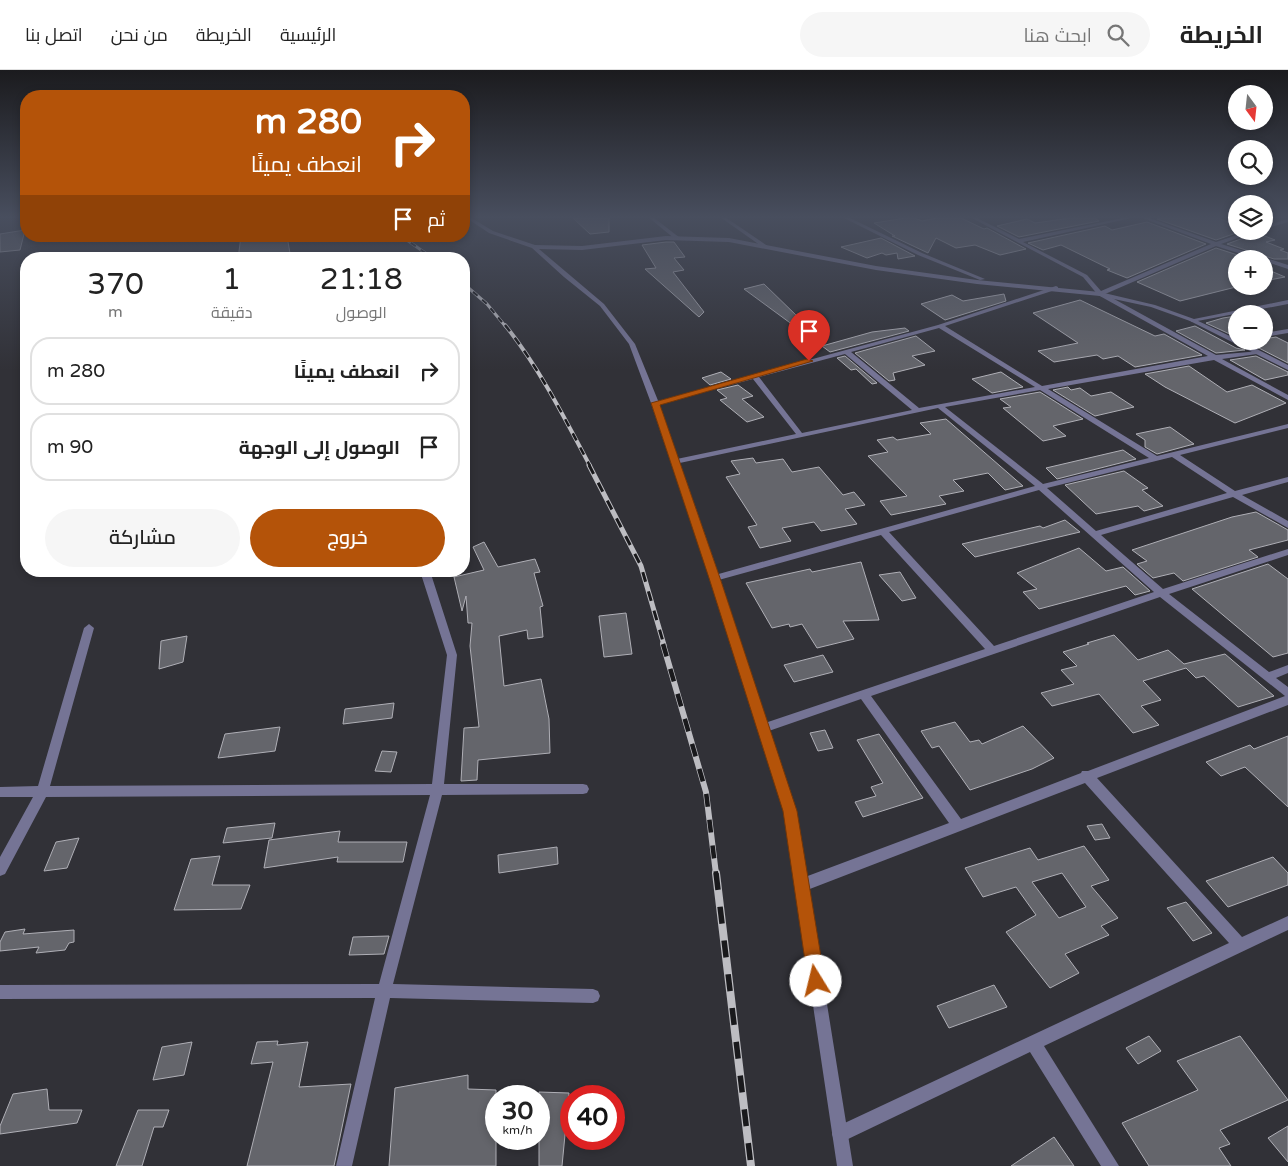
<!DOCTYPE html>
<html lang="ar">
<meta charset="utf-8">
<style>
body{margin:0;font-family:"Varela Round",Cairo,sans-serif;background:#f6f6f6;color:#222;direction:rtl;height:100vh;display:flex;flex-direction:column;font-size:19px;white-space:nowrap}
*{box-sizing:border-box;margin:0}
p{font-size:16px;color:#767676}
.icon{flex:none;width:28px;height:28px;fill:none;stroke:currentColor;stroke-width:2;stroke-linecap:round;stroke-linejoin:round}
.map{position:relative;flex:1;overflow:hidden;direction:ltr}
.details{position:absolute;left:20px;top:182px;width:450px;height:325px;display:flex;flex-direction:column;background:#fff;border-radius:20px;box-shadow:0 2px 8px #0003;direction:rtl}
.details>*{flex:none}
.banner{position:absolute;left:20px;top:20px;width:450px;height:152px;border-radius:20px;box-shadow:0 2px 8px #0003;direction:rtl;background:#b45309;color:#fff;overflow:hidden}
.needle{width:32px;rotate:165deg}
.buttons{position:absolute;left:1228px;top:15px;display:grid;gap:10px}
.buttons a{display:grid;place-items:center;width:45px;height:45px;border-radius:50%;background:#fff;box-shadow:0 2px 8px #0003;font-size:25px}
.speed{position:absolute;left:485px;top:1015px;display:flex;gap:10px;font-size:25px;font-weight:700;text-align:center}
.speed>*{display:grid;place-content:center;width:65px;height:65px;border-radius:50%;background:#fff;box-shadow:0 2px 8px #0003;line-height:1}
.speed small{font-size:12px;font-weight:400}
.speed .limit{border:8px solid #d22;background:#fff;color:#111}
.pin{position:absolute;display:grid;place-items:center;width:42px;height:42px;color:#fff;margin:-51px -21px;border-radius:50% 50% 50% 0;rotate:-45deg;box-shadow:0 0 5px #0007}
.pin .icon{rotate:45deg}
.me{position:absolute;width:55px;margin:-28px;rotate:351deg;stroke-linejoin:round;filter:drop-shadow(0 0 4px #0008)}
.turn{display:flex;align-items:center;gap:18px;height:105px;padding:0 25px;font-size:22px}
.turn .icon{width:65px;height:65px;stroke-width:2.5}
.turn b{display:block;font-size:35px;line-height:42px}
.then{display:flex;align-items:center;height:48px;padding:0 25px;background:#0003;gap:10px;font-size:19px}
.eta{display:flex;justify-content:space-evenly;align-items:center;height:85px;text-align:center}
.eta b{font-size:30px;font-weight:600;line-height:35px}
.cta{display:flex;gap:10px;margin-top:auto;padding:10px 25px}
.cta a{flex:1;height:58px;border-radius:30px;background:#b45309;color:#fff;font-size:20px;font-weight:600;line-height:58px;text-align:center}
.cta a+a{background:#f6f6f6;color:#222}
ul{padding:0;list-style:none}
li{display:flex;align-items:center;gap:15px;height:68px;margin:0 10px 8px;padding:0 15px;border:2px solid #e0e0e0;border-radius:20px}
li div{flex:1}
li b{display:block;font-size:19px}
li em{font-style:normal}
header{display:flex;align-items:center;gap:30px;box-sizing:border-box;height:70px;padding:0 25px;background:#fff;border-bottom:1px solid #e0e0e0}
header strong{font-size:24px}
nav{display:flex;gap:28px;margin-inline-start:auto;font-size:18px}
.search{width:350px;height:45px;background:#f6f6f6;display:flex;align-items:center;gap:12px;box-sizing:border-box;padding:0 18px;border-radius:28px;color:#767676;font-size:19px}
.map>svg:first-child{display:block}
</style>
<header>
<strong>الخريطة</strong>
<div class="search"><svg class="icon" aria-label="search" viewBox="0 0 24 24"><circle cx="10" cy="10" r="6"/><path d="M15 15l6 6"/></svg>ابحث هنا</div>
<nav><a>الرئيسية</a><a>الخريطة</a><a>من نحن</a><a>اتصل بنا</a></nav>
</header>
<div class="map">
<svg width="1288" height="1096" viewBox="0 0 1288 1096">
<rect width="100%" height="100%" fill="#313137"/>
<path fill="#64656b" stroke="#afafb6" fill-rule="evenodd" d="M572,147H609V162L590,164Z
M912,147L922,151L942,147H959L984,159L987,158L1026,179L1000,185L975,175L956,178L936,168L928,183L892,166H895L874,153Z
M1078,147H1093L1099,151L1019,167L997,156L1027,149L1035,153Z
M1166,147H1215L1236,155V161H1242L1216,170L1157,149Z
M1147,152L1206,174L1127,208L1107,200L1110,199L1061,175L1043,180L1028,173L1105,156L1112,160Z
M25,160L20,180L0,182V164Z
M1257,163L1275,170L1266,172L1284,179L1280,180L1288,183V189H1274L1227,174Z
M241,166H287L291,189H238Z
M881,168L915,186L898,189L897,183L886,185L882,183L867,188L841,177Z
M666,172H674L685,187L674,188L684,200L673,202L704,242L699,247L645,199L656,198L642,175Z
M1216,178L1250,189H1236V216H1240L1180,231L1137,212Z
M1264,198L1285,207L1264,211Z
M764,214L799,248L793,255L744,219Z
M1004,224L1006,231L945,250L921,234L952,225L963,231Z
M1080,230L1155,266L1164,264L1202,285L1135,297L1118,286L1103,289L1097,285L1054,292L1038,281L1078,273L1033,243Z
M1236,246V267L1206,253L1223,248Z
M1195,256L1236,278L1245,280L1216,283L1176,261Z
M905,258L909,261L830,282L822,276L872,262Z
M916,266L935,281L912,286L925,295L893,303L895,310L889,311L855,283Z
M1276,267L1288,273V293L1253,275L1264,273V269Z
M845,286L877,313L872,314L856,299L851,300L837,288Z
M1256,286L1288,302V305L1265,310L1230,290Z
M1189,296L1227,322L1252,315L1286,333L1235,353L1165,317L1145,304Z
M721,302L731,309L710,315L702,308Z
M1001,302L1023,317L992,323L972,309Z
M738,315L753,326L742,329L764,347L747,352L720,330L727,328L717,320Z
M1068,317L1071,320L1080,318L1091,326L1111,322L1134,337L1095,346L1053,320Z
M1040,322L1083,349L1053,356L1066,366L1043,371L1003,338L1011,337L1000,329Z
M946,349L1023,416L1005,420L988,403L953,410L964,421L939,426L946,434L891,445L880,431L907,426L868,386L888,382L877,370L893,367L897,370L931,364L920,353Z
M1170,357L1194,374L1157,384L1145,377V370L1136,364Z
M1123,380L1136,389L1057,409L1046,398Z
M753,388L756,393L783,389L792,402L819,397L843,425L854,422L865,435L845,439L857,454L821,461L814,452L782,458L791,471L760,478L748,457L757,455L726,407L740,404L731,391Z
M1124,401L1148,418L1142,420L1163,436L1144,441L1138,436L1096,444L1065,415Z
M1256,442L1288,460V470L1249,480L1258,487L1183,511L1174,503L1153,508L1137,494L1147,491L1132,480L1232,447Z
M1065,450L1080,462L975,487L962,474L1040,456L1043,458Z
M484,472L498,497L535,489L540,502L534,503L543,536L540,537L543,567L528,569L527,560L499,566L504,616L541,609L549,649L550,683L478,690L477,710L461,711L464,658L479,657L470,576L472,553H468L466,526L462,541L454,507L484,500L473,477Z
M1079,478L1106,501L1123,497L1150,521L1135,525L1126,516L1039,539L1023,522L1037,519L1017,503Z
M861,492L879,550L843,551L854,569L817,578L802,554L790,557L789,554L772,558L746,513L810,499L812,502Z
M1268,494L1288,509V583L1273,587L1192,519Z
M900,502L916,528L902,531L879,505Z
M626,543L632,584L604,587L599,546Z
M1114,565L1138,590L1168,580L1184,594L1225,584L1274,626L1238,637L1204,606L1196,608L1186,598L1143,611L1161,630L1141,636L1159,655L1133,663L1099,624L1052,636L1041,623L1074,614L1061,600L1077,596L1063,582L1089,574L1087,573Z
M187,566L183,592L159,599L161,571Z
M823,585L833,602L794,612L784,595Z
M394,633L392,648L343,654L345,639Z
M955,652L970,672L979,670L982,674L1023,656L1054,688L1032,699L970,720L939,676L932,678L921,661Z
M280,657L275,681L218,688L225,664Z
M825,660L833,678L818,681L810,663Z
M879,664L923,728L863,747L855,732L876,726L871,717L883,713L857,670Z
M1288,666V737L1245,697L1221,706L1206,692L1250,675L1254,679Z
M382,681L397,682L391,702L375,701Z
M275,753L272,768L223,773L227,758Z
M1102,754L1110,768L1095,770L1087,756Z
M340,761L338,772H407L403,792H337L338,787L264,798L269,770Z
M79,768L67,798L44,801L56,772Z
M1084,776L1109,810L1091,816L1118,848L1101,856L1109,865L1065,884L1079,903L1050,918L1006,862L1036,845L1016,817L983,827L965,798L1030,778L1038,790ZM1062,803L1086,837L1059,848L1032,812Z
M557,777L558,794L499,803L498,785Z
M220,786L212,815H250L241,839L174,840L191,789Z
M1273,787L1288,803V815L1228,837L1206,811Z
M1186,832L1212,863L1193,871L1167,838Z
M25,859L23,864L74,860V872L69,873L65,880L36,883L39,877L0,881V872L5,862Z
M389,866L384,884L349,885L353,867Z
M994,915L1007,937L949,958L937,936Z
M1149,966L1161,981L1138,994L1126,978Z
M1240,966L1288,1030L1220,1060L1230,1074L1219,1078L1231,1096H1149L1122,1053L1198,1020L1177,991Z
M278,971L277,975L308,972L299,1017L351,1014L334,1096H247L273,992L251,994L257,972Z
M192,972L184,1005L153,1010L162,977Z
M468,1005V1019L496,1020V1096H389L395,1018Z
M47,1019L49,1040H82L77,1053L0,1064V1056L13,1024Z
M539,1022L569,1023L562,1096H539Z
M138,1040H169L163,1057H154L142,1096H116Z
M1288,1056V1092L1268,1068Z
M1054,1067L1074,1096H1011Z"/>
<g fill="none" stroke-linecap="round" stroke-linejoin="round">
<path fill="#757495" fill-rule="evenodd" d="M648,147H653L680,168L675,169Z
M720,147H725L769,177L764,178Z
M970,147H975L1019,169L1128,147H1136L1023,172L1087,205L1101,221L1211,174L1140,147H1146L1216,172L1249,161H1257L1221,174L1288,195V199L1264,191V189H1257L1216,176L1105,224L1216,285L1259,281L1260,282L1257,284L1222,289L1288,325V330L1214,290L1048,319L1157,386L1288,354V358L1180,385L1235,421L1288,407V412L1242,425L1288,451V458L1233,427L1101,465L1163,519L1288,479V485L1169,524L1269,602L1288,595V603L1276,608L1288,617V635L1097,708L1242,867L1288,846V860L1044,976L1119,1096H1101L1030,982L846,1070L840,1072L834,1070L832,1064L834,1058L1229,873L1085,713L802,822L797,820L795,815L797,810L949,753L861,629L763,663L759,661L757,658L759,655L985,579L881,465L715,511L710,508L715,505L1035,416L938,338L675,394L671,392L672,390L796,364L753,309L655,335L651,333L938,255L1056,216L1058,217V219L945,256L1042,316L1208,286L1098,225L1083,207ZM939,258L1035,317L919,338L851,282ZM845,284L912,340L802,363L759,307ZM1040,320L1149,388L1043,414L945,337ZM1172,387L1227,423L1096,461L1047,418ZM1039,420L1154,522L994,576L889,462ZM1160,527L1285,626L1088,701H1082L1081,703L961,749L871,626Z
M1288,149V152L1264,159V156Z
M1288,230V234L1192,252L1189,250Z
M1288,259V263L1264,267V263Z
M420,501H430L457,585L444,714H583L587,715L589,719L587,723L583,724L442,725L393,914L593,919L598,921L600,926L598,931L593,933L390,928L352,1096H336L375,928L0,929V915L379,914L430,725L46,727L5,804L0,806V787L33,727H0V717L38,716L84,558L89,554L94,558L50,716L432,714L447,585Z"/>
<path fill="#757495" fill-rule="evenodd" d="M465,147H470L493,161L535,175L582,176L666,166L729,168L876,196L977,210L1100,222L1155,235L1194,249L1236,269V271H1241L1288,295V300L1190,251L1151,237L1100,226L977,214L876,200L729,172L666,170L582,180L539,179L604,234L635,274L659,333L720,508L796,741L853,1096H837L784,741L710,508L651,333L629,274L600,236L564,207L532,178L489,163Z
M842,147H848L922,183L985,209L980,210L918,185Z"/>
<defs>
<path id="rail-far4" d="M401,166L434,189
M464,214L487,234L506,257"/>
<path id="rail-far3" d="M505,255C540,299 564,347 590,396"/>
<path id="rail-far2" d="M589,395L641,496L664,575"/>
<path id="rail-far1" d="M663,574L706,722L716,804"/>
<path id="rail" d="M716,803L751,1096"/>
</defs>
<use href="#rail-far4" stroke="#bdbdc2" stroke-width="3"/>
<use href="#rail-far3" stroke="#bdbdc2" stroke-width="4"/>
<use href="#rail-far2" stroke="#bdbdc2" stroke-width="5"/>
<use href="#rail-far1" stroke="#bdbdc2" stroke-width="6"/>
<use href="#rail" stroke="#bdbdc2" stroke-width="8"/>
<use href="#rail-far4" stroke="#19191c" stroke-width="2" stroke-dasharray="6" stroke-linecap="butt"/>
<use href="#rail-far3" stroke="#19191c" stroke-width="2.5" stroke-dasharray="8" stroke-linecap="butt"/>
<use href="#rail-far2" stroke="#19191c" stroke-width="3" stroke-dasharray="10" stroke-linecap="butt"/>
<use href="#rail-far1" stroke="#19191c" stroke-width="4.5" stroke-dasharray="13" stroke-linecap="butt"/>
<use href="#rail" stroke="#19191c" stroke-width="5.5" stroke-dasharray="17" stroke-linecap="butt"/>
</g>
<linearGradient id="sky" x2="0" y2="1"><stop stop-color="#1b1b1e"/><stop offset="0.49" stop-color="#484e5e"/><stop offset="1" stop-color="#484e5e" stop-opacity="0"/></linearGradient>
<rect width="1288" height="300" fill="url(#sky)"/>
<path fill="#b45309" stroke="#753606" d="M807,289L813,291L660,335L720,508L797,741L825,911L822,917L816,919L811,917L808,911L783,741L709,508L651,333Z"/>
</svg>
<div class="buttons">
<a><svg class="needle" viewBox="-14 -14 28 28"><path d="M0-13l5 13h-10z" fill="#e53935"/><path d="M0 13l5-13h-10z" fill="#767676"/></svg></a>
<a><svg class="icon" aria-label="search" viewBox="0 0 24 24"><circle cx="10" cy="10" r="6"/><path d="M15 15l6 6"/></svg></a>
<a><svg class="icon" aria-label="layers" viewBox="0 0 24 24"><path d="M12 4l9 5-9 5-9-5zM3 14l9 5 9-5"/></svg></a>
<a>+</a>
<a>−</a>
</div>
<div class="speed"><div>30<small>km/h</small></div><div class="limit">40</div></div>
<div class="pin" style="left:809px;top:291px;background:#d93025"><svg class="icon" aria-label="arrive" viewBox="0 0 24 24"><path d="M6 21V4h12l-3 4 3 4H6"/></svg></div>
<svg class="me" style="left:816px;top:911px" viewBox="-20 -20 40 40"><circle r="19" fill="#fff"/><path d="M0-13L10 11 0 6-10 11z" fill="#b45309"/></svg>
<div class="banner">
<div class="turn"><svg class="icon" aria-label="right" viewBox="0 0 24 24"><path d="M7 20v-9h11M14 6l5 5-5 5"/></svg><div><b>280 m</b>انعطف يمينًا</div></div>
<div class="then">ثم<svg class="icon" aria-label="arrive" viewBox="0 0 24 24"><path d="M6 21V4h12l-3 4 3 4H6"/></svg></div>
</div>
<section class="details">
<div class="eta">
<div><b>21:18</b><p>الوصول</p></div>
<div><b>1</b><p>دقيقة</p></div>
<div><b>370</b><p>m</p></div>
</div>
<ul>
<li><svg class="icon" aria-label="right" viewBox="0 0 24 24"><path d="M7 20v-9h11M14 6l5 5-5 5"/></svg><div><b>انعطف يمينًا</b></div><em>280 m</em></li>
<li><svg class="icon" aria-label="arrive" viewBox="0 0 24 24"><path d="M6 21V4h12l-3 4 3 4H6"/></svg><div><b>الوصول إلى الوجهة</b></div><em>90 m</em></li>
</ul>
<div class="cta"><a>خروج</a><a>مشاركة</a></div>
</section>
</div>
